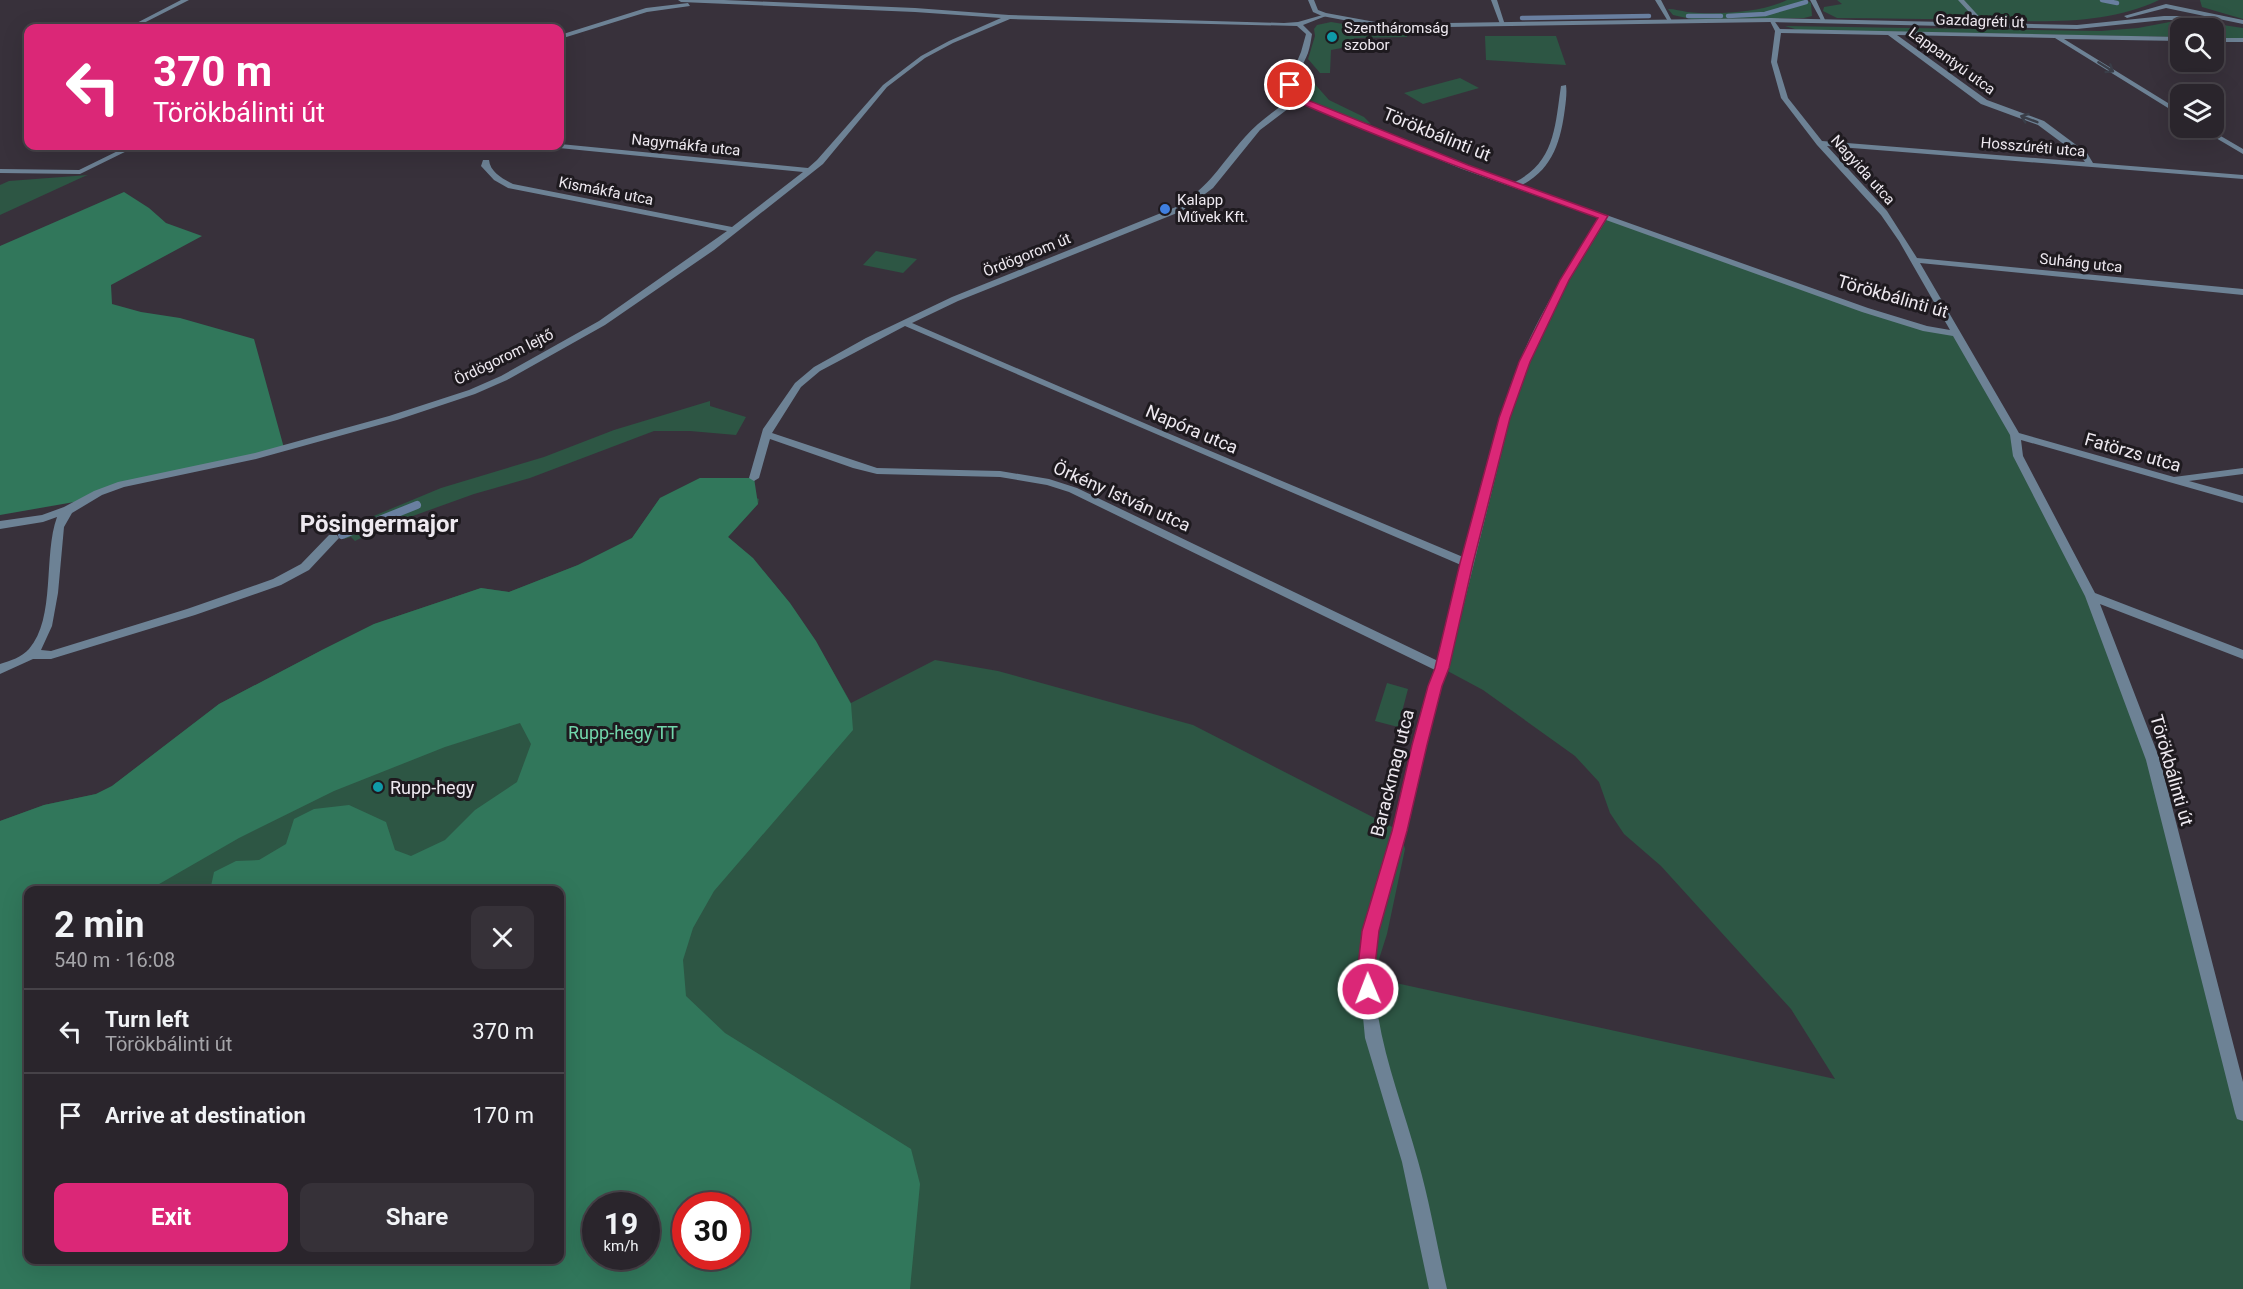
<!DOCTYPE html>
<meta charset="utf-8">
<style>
body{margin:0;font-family:Roboto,sans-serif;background:#363138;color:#f1f3f6;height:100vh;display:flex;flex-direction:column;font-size:22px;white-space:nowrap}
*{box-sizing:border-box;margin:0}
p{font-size:20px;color:#a5a5a9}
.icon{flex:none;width:33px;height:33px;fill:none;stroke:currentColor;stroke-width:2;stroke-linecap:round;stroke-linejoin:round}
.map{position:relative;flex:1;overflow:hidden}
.side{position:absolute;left:24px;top:886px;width:540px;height:378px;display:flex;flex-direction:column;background:#2a252c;border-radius:12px;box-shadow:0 6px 24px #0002,0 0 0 2px #464248}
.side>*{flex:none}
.guide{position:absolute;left:24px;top:24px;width:540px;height:126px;border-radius:12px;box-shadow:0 6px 24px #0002,0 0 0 2px #464248;background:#db2777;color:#fff;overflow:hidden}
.fabs{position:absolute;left:2170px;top:18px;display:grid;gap:12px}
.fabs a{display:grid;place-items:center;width:54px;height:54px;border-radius:12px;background:#2a252c;box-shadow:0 6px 24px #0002,0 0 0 2px #464248;font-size:30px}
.speed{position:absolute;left:582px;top:1192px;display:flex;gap:12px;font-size:30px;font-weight:700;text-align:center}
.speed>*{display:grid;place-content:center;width:78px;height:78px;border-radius:50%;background:#2a252c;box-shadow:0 6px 24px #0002,0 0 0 2px #464248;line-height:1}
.speed small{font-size:15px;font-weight:400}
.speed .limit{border:9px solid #d22;background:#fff;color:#111}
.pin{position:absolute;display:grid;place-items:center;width:51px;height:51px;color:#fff;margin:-26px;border:3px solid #fff;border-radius:50%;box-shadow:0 2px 6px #0007}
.me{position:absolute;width:66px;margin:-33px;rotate:359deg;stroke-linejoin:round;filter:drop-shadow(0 0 4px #0008)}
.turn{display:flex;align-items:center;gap:21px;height:126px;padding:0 30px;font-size:27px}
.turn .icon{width:78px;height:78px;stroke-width:2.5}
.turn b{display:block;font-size:42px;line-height:51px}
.round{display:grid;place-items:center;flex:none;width:63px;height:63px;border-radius:12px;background:#363138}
.overview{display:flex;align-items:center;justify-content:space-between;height:102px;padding:0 30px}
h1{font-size:36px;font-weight:700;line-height:45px}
.primary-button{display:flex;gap:12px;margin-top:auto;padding:12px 30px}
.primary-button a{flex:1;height:69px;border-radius:12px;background:#db2777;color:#fff;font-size:24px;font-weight:700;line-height:69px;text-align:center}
.primary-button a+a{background:#363138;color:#f1f3f6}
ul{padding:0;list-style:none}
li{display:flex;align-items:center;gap:18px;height:84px;padding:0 30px;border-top:2px solid #464248}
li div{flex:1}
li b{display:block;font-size:22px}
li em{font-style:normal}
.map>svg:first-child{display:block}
</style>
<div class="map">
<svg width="2243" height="1289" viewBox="0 0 2243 1289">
<rect width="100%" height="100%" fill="#38313b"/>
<path fill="#2d5644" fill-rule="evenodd" d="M1787,0H1806L1811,3L1812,16L1804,18L1691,19L1673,15L1668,9C1675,9 1681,11 1687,12C1717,15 1761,13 1787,0Z
M1837,0H2159C2103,27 2035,21 1974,20C1929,19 1883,18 1837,18L1823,11L1824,7L1842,4Z
M2200,0H2243V19L2202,7Z
M2175,21H2196L2243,28V38H2214V28H2181V37L1798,30L1785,26L2101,31L2138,28Z
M1331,22L1374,29L1408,31L1407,37L1354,38L1352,46L1331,50L1330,73H1320L1308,59L1315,36L1314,29L1317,25Z
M1485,36H1556L1566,65L1486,60Z
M1300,73H1305L1329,100L1364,117L1371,124C1350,120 1302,107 1294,85Z
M1460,78L1479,88L1423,104L1404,93Z
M88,175L85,176L0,215V185L9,181Z
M1604,216L1882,316L1957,334L2015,435L2018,456L2091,596L2153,760L2243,1113V1289H0V821L44,805L96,794L112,786L219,704L322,650L374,624L481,588L509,592L578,565L632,538L660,498L700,478L759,499L758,504L728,537C782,582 817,643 851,703L935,660L998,671L1193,725L1400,831L1405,849L1387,934L1373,978L1835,1079L1791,1009L1661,866L1624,834L1610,813L1599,782L1575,756L1483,690L1442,668L1524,362L1565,280ZM28,891H560V1260H28ZM596,1206H646V1257H596ZM686,1206H736V1257H686Z
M876,251L917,259L903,273L863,265Z
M710,401V406L746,417L736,435L690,431H654L530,478L474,494L385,526L355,541L351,537L344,539L340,530L441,488L544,457L614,430Z
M1387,683L1408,689L1398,727L1375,721Z"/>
<path fill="#31775b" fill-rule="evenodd" d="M124,192L149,208L166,223L202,236L111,285L112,304L141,312L180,318L254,339L284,448L122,484L80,501L0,515V246Z
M700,478H754L758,504L728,537L753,558L790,603L816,641L851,704L853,730L714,891L693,928L683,960L686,996L725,1033L911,1149L920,1184L910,1289H0V821L44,805L96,794L112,786L219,704L322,650L374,624L481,588L509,592L578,565L632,538L660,498ZM520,723L531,744L517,782L475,810L445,840L411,856L395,850L386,822L349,805L314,809L294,819L286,844L259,860L236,861L214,872L210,891H560V1260H28V891H147L239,838L334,791L445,747ZM596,1206H646V1257H596ZM686,1206H736V1257H686Z"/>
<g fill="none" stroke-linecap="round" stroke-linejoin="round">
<path stroke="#697fa0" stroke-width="4.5" d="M2102,0L2117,3
M1688,16H1721
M1728,16L1765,14L1806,2
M1522,18L1649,16"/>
<path stroke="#697fa0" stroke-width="8" d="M342,535L417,505"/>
<path fill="#6d8295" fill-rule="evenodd" d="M181,0H189L134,28H127Z
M678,0H724L915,8L1009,15L1284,23L1298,22L1326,14V16L1303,25L1312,34C1311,40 1310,47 1308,53C1302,69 1290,80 1299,98L1468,165L1515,182C1555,162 1555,126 1561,86L1566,85C1567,92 1566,100 1565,108C1561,140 1553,169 1522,185L1868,308L1927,326L1950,330L1899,241L1881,215L1817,145L1781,98L1771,62L1775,31L1769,19H1773L1780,29L2181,37V41L2064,39L2181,111V116L2055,38L1897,35L1987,100L2044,121L2087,153L2093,163L2243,175V179L1827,146L1887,211L1917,258L2243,289V295L1920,263L2019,433L2174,477L2243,468V474L2189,481L2243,496V503L2021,440L2023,456L2095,593L2243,650V659L2100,604L2160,760L2243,1082V1121L2237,1119L2235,1113L2146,760L2085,596L2013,456L2010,435L1953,336L1923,331L1862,312L1606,220L1569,280L1529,362L1510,418L1448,668C1428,720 1421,776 1407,831C1395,878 1372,926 1374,976C1376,1040 1401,1099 1418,1161C1430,1203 1437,1246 1447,1289H1429L1402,1162L1365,1038L1359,975L1363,931L1393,831L1413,745L1435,670L1069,492L1047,485L1000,477L877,474L853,468L770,439L759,478L754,481L749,478L763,429L795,383L814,367L866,338L952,297L1176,207C1211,186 1219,166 1245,137C1258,122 1276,110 1292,98L1288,83L1301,52L1306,34L1297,26L1010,19L953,43L925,58L887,87L823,164L714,250L605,325L507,380L475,394L397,420L256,459L124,487L102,495L72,513L64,527L58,593L52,626L41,650L51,651L187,609L273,579L301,564L329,535H337L339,538L309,570L281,585L195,615L51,659H33L0,674V664C10,661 22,657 29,649C56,618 43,555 57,517L43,522L0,529V521L42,515L64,507L94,491L118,482L255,453L389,416L469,390L501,376L599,321L727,231L508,188L494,180L481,166L483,160H489C490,172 503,179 513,184L732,227L803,172L559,148L555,146H560V144L808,168L817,160L883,85L921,56L949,41L1001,18L915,12L681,2ZM1781,33L1888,35L1981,104L2038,125L2081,157L2085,162L1822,141L1788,98L1777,62ZM1297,102L1462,169L1599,218C1570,264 1540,312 1519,363C1494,425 1480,492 1463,557L1158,429L912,323L958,301L1182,211L1213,188L1260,130ZM905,326L1461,565L1438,661L1077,488L1049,479L1000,471L877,468L772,433L801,387L820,371Z
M1491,0H1497L1505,25L1500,24Z
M1655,0H1661L1673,23H1669Z
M1810,0H1816L1826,22H1822Z
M1958,0H1964L1985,23V25H1981Z
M688,3L690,6L647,12L560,39V35L646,8Z
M2214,38H2243V42H2214Z
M2199,128H2207L2243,149V154Z
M128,146H137L80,174L0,173V169L79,170Z"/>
<path fill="#6d8295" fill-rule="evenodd" d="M1308,0H1314L1318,10L1326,13L1386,24L1771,18L2077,25L2164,16H2193L2196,18L2193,20H2164L2077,29L1771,22L1386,28L1322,16L1313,12Z
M2166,4L2243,20V24L2166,8L2127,18L2124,16Z"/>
</g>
<defs><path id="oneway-shaft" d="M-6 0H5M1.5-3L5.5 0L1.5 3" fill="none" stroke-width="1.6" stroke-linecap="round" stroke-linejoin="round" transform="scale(1.5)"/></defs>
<g stroke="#3a3e48">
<use href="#oneway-shaft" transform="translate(2106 67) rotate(32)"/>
<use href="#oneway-shaft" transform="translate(2029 119) rotate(-159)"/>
</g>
<path fill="#db2777" stroke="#8e194d" stroke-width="1.5" d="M1290,83L1294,85L1300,97L1468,165L1608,216L1569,280L1530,362L1510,418L1473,563L1449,668L1442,686L1427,745L1407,831L1379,931L1374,975L1376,989L1374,995L1368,997L1362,995L1357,975L1362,931L1392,831L1412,745L1428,686L1435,668L1460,563L1499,418L1519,362L1560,280L1598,218C1496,181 1393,144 1293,100L1286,85Z"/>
<g fill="#0f9aa8" stroke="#1e1a1f" stroke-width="2">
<circle cx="1332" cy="37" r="6"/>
<circle cx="378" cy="787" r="6"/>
</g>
<circle fill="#3f7fe0" stroke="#1e1a1f" stroke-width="2" cx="1165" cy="209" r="6"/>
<g text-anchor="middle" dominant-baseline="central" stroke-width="6" stroke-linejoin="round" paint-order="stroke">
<g font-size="15" fill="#eee9f0" stroke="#1e1a1f">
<text transform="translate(1980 21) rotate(2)">Gazdagréti út</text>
<text transform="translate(1952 61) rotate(36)">Lappantyú utca</text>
<text transform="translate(686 145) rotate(6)">Nagymákfa utca</text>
<text transform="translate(2033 147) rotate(5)">Hosszúréti utca</text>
<text transform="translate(1863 170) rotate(48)">Nagyida utca</text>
<text transform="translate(606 191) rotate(11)">Kismákfa utca</text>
<text transform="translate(1027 255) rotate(-22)">Ördögorom út</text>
<text transform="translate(2081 263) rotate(6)">Suháng utca</text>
<text transform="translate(504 357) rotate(-26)">Ördögorom lejtő</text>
</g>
<g font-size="15" fill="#eee9f0" stroke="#1e1a1f" text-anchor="start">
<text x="1344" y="28">Szentháromság<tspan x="1344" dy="17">szobor</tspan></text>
<text x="1177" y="200">Kalapp<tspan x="1177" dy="17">Művek Kft.</tspan></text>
</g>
<g font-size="18" fill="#eee9f0" stroke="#1e1a1f">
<text transform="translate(1437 134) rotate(22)">Törökbálinti út</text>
<text transform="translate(1893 296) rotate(16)">Törökbálinti út</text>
<text transform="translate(1192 429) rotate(23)">Napóra utca</text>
<text transform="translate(2133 452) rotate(16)">Fatörzs utca</text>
<text transform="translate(1122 496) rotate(24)">Örkény István utca</text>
<text transform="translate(2172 770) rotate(74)">Törökbálinti út</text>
<text transform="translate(1392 773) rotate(-76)">Barackmag utca</text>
</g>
<g font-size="18" fill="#72d6ab" stroke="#1e1a1f">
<text x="623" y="732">Rupp-hegy TT</text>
</g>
<g font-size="18" fill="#eee9f0" stroke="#1e1a1f" text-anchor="start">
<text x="390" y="787">Rupp-hegy</text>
</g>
<g font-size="24" font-weight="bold" fill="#eee9f0" stroke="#1e1a1f">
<text x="379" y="524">Pösingermajor</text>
</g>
</g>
</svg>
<div class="fabs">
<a><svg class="icon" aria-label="search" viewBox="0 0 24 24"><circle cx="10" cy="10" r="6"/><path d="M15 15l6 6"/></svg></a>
<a><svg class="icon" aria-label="layers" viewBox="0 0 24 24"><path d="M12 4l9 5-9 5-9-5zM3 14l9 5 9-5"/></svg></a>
</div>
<div class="speed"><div>19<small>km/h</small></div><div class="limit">30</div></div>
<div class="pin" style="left:1290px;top:85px;background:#d93025"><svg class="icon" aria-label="arrive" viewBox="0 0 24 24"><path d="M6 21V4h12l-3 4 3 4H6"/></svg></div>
<svg class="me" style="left:1368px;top:989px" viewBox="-20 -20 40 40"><circle r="17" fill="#db2777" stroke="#fff" stroke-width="3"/><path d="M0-11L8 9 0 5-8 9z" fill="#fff"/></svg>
<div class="guide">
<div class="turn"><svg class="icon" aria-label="left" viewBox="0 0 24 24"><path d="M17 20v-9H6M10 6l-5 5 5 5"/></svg><div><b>370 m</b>Törökbálinti út</div></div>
</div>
<section class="side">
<div class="overview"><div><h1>2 min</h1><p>540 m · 16:08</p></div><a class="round"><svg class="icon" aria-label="close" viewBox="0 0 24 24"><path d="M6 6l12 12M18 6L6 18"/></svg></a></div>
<ul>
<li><svg class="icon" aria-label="left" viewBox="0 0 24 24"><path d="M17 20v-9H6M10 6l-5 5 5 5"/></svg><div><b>Turn left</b><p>Törökbálinti út</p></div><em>370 m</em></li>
<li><svg class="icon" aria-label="arrive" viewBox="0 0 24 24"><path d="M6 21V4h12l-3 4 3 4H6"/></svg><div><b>Arrive at destination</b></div><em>170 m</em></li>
</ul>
<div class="primary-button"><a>Exit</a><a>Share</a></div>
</section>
</div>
